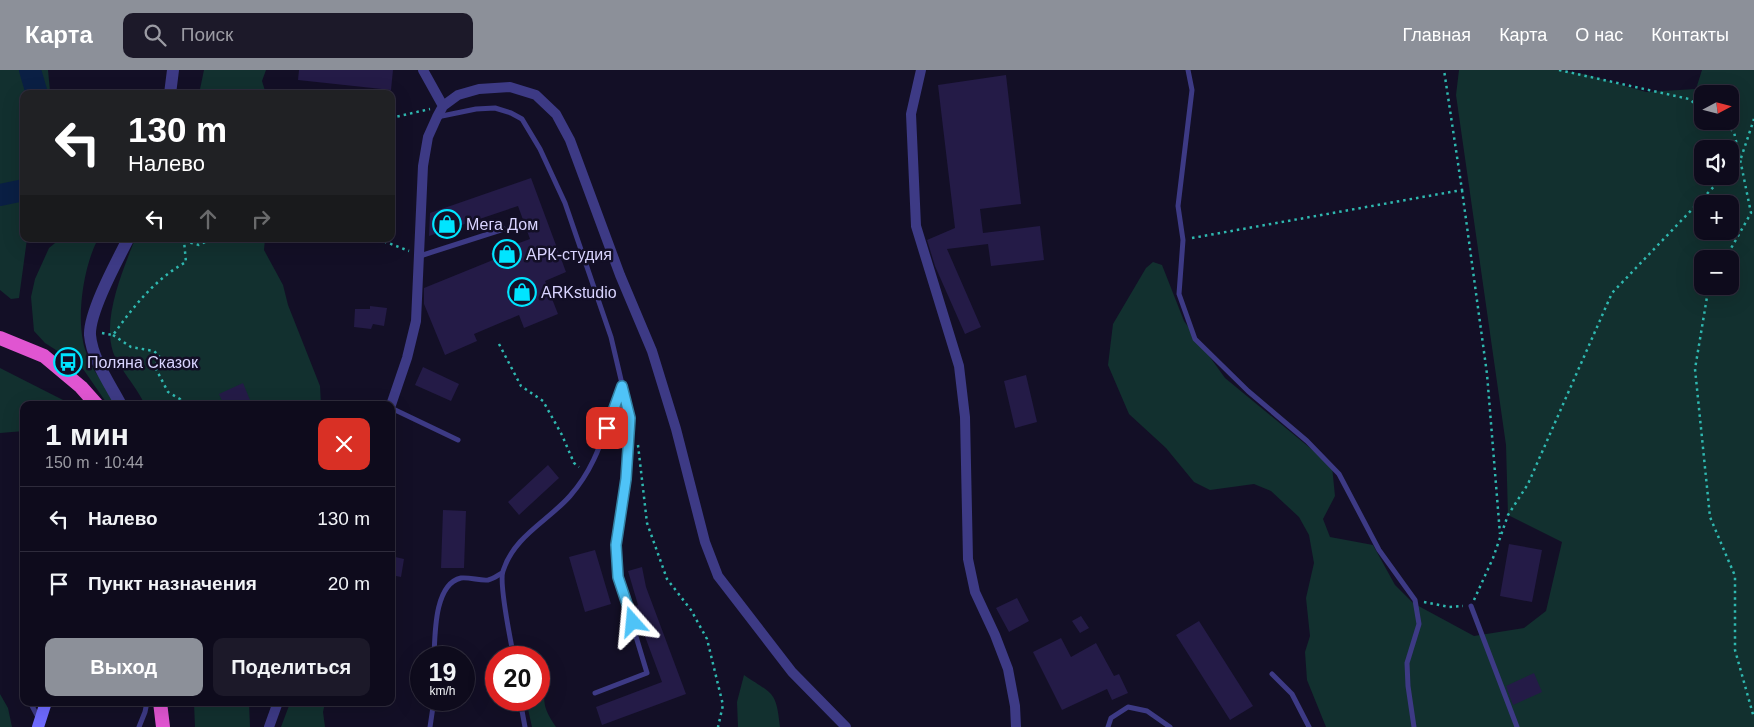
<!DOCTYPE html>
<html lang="ru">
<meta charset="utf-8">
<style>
body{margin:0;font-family:Arial,sans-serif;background:#1c1929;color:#f1f3f6;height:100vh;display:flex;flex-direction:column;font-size:19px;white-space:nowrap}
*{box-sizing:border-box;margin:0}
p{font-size:16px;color:#9b9ba3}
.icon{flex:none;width:28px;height:28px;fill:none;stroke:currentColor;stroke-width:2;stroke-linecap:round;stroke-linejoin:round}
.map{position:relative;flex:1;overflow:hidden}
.side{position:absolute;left:20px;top:331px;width:375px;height:305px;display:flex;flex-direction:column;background:#0e0b1c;border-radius:10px;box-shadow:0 5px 20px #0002,0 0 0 1px #2e2b3b}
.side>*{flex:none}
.hud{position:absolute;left:20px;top:20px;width:375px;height:152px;border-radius:10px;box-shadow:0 5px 20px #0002,0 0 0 1px #2e2b3b;background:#202124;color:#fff;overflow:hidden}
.needle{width:32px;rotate:83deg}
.buttons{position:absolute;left:1694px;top:15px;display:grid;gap:10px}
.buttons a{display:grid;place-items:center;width:45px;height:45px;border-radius:10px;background:#0e0b1c;box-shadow:0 5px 20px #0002,0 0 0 1px #2e2b3b;font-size:25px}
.speed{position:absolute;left:410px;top:576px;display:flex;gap:10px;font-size:25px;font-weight:700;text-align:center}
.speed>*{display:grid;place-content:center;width:65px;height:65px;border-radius:50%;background:#0e0b1c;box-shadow:0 5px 20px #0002,0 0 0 1px #2e2b3b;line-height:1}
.speed small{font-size:12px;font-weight:400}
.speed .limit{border:8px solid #d22;background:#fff;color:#111}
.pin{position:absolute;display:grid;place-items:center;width:42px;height:42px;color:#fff;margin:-21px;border-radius:10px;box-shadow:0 2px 8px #0006}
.me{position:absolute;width:55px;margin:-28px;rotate:342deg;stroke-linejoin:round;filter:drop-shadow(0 0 4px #0008)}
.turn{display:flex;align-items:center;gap:18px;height:105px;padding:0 25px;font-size:22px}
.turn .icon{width:65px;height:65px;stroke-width:2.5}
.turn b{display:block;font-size:35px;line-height:42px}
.lanes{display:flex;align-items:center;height:48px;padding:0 25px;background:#0003;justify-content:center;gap:25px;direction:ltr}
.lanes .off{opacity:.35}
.round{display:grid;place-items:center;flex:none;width:52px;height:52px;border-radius:10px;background:#1c1929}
.headline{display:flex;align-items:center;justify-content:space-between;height:85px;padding:0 25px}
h1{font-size:30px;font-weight:600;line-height:38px}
.button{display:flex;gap:10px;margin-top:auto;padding:10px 25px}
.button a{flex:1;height:58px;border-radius:10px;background:#8c9099;color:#fff;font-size:20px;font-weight:600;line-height:58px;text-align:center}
.button a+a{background:#1c1929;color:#f1f3f6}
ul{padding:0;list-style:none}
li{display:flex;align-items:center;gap:15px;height:65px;padding:0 25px;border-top:1px solid #2e2b3b}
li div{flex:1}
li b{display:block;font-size:19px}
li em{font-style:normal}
header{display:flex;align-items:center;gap:30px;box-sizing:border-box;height:70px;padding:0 25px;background:#8c9099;color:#fff}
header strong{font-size:24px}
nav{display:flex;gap:28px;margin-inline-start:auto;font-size:18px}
.search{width:350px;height:45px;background:#1c1929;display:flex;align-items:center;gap:12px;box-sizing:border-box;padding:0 18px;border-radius:10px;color:#9b9ba3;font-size:19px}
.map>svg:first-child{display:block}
</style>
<header>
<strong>Карта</strong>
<div class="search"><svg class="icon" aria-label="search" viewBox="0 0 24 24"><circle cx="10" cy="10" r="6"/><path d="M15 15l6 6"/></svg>Поиск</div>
<nav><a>Главная</a><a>Карта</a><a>О нас</a><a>Контакты</a></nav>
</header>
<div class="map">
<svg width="1754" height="657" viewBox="0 0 1754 657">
<rect width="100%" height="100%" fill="#130f26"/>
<path fill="#12302f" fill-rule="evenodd" d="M0,0H48L50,21L49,24H24V169H27L19,228L11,229L0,220Z
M204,0H266L262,11L266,24H199Z
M1459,0H1561L1588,5L1646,22L1696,19L1702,0H1754V657H1326L1307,610L1305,582L1310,566L1306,528L1314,493L1309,465L1299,447L1271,421L1254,414L1210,420L1194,412L1166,378L1129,344L1108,295L1113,254L1146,198L1153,192L1162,195L1184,251L1225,308L1332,396L1335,426L1323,449L1330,467L1373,475L1395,515L1413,533L1474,566L1524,558L1546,541L1562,472L1508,445L1506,375L1456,25ZM1702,24H1730V51H1702ZM1702,79H1730V106H1702ZM1702,134H1730V161H1702ZM1702,189H1730V216H1702Z
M60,169H98C84,195 77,242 83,271C84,279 89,289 92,296C99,311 112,320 118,335H108L81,296L45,273L34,261L31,227L35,209L49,178Z
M135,169H265L264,180L283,215L288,235L320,316L321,335H145C137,317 118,297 113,282C102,248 123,200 135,169Z
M0,298L63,330L66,335H24V361L0,363Z
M539,593L547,603C544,630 540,634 556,657H532L526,630H539Z
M744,605C773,625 776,620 780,657H738L737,632Z
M0,624L8,638L12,657H0Z
M194,633H249L250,657H195Z
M290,633H325L323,642L325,657H281Z"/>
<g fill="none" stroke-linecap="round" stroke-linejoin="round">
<path stroke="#0a1f44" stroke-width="22" d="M30,0L37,24
M0,125L24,120"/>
</g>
<path fill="#241b47" d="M299,0H393L391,20L298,10Z
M1006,5L1021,134L980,139L983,163L1040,156L1044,190L991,196L988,174L947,179L981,257L965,264L935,196L927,170L955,158L938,15Z
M531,108L566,202L545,211L558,244L524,258L519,245L474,264L477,271L445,285L424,234V218L493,190L491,183L530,169L518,136L429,166L430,143Z
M370,236L387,238L384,256L373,254L371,259L354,257L355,239H370Z
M423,297L459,314L451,331L415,315Z
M1026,305L1037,352L1015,358L1004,311Z
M243,313L252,335H224L219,324Z
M548,395L559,408L519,445L508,432Z
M443,440L466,441L464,498H441Z
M1509,474L1542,480L1532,532L1500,526Z
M595,480L611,534L585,542L569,487Z
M391,486L404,489L401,507L391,505Z
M642,497L646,517L686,624L602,655L596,637L662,612L634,537L638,535L628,501Z
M1017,528L1029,551L1009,562L996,538Z
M1081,546L1089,558L1080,563L1072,551Z
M1199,551L1253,636L1230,650L1176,565Z
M1061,568L1071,587L1096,573L1114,606L1119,604L1128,623L1112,630L1107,619L1062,640L1033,582Z
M1534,603L1542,622L1513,635L1506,616Z"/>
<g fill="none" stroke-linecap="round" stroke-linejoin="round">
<path stroke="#2fb8b0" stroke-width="2.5" stroke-dasharray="2.5 4" stroke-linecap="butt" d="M1559,0L1689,29L1702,39
M391,48L430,39
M1720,51L1734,62L1740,89
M1741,88L1754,49
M1462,120L1487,304L1500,464
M1192,168L1462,120L1444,0
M378,169L409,181
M1725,189L1751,143L1740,89L1730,100
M1710,216L1708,221L1695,299L1710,447L1735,506V580L1754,648
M102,263L113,265C134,236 154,210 186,192L184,171L199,175L207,171L208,169
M113,265L131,277L154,281L159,286L155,297L168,322L180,329L182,335
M499,274L521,316L543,331L562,365L574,393L579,397
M638,375L647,453L667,509L691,540L707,569L723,635L718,657
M1474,530L1493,488L1508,445L1528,414L1612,223L1724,106
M1424,532L1449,537L1463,536"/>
<path stroke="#3d3a85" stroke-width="5" d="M1188,0L1192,20L1178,136L1183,170L1179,224L1195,269L1248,321L1307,371L1339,404L1379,480L1415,530L1419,554L1407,593L1408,616L1414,657
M437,47L476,39L495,38L511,43L522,49L540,79L565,133L611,267L630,348L626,409L616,475L618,507L647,603L595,623
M420,186L504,159
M391,338L458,370
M1471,536L1517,657
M434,588C435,565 434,514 461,508C470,507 480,511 488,510C493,509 498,505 502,503
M514,588C511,573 499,512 503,501C514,466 548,451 570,426C600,392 605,355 622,317
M1272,604L1292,624L1309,657
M520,630L525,657
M62,632V634L90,632
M31,634L39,649
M139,657L145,642L147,632
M430,657L434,630
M1108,657L1111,648L1128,637L1147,641L1170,657"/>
<path stroke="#3d3a85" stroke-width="10" d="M423,0L443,36
M921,0L911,44L916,156L959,296L965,347L968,489L975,522L995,565L1008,599L1015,636L1016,657
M391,335L407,288L416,251L423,96L428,67L437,47L443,36L458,25L479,19L510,17L536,25L556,44L570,70L620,205L652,281L676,359L705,472L718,506L792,602L846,657
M269,657L278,632"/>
<path stroke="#3d3a85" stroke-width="12" d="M170,24L173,0
M121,335C110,314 92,289 90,265C89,242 117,191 128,169"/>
<path stroke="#6f6bff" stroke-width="12" d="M38,657L46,632"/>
<path stroke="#e055d1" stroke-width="14" d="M0,268L44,286L81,317L97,335
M160,632L163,657"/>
</g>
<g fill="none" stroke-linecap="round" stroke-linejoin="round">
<defs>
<path id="route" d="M607,358L622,316L630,348L626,409L616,475L618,507L633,552"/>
</defs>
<use href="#route" stroke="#337fa1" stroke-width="12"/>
<use href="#route" stroke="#4fc3f7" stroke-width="9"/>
</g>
<defs>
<symbol id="shop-ring" viewBox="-11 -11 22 22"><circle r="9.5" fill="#130f26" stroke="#00e5ff" stroke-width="1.5"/><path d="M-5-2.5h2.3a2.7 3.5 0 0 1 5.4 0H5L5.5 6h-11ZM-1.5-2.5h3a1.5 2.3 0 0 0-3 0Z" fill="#00e5ff"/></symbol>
<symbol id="bus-ring" viewBox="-11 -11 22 22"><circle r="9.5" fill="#130f26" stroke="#00e5ff" stroke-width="1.5"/><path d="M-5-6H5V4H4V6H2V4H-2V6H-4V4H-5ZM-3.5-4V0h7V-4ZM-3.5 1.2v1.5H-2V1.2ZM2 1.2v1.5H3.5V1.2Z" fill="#00e5ff"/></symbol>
</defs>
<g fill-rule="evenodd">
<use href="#shop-ring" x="431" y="138" width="32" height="32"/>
<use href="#shop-ring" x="491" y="168" width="32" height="32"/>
<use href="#shop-ring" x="506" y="206" width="32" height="32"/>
<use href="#bus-ring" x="52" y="276" width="32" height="32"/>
</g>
<g text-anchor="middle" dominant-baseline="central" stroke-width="5" stroke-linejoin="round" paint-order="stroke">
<g font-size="16" fill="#d9d4ff" stroke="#130f26" text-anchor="start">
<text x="466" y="154">Мега Дом</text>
<text x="526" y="184">АРК-студия</text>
<text x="541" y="222">ARKstudio</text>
<text x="87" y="292">Поляна Сказок</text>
</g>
</g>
</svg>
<div class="buttons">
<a><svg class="needle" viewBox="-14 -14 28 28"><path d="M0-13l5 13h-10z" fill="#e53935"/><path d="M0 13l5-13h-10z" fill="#9b9ba3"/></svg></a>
<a><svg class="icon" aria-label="sound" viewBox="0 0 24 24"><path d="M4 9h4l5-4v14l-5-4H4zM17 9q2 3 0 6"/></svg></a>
<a>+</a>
<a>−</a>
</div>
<div class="speed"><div>19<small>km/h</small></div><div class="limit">20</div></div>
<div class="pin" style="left:607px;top:358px;background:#d93025"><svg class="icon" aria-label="arrive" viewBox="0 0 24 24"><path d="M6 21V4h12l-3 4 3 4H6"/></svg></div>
<svg class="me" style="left:633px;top:552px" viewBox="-20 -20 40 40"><path d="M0-17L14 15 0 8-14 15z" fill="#4fc3f7" stroke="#fff" stroke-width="4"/></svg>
<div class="hud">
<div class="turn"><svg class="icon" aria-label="left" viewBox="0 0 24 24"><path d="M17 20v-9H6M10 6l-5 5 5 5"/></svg><div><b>130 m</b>Налево</div></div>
<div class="lanes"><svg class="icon" aria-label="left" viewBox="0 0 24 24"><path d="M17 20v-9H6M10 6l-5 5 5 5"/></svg><svg class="icon off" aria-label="ahead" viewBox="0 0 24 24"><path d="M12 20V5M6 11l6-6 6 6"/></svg><svg class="icon off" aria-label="right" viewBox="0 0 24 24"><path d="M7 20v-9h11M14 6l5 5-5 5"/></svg></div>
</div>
<section class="side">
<div class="headline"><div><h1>1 мин</h1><p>150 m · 10:44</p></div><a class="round" style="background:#d93025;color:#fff"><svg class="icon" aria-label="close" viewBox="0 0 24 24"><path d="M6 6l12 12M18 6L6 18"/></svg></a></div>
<ul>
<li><svg class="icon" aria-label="left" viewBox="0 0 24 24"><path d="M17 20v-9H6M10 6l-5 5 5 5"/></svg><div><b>Налево</b></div><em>130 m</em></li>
<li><svg class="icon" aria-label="arrive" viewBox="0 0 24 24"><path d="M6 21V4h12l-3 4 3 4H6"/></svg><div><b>Пункт назначения</b></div><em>20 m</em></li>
</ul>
<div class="button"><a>Выход</a><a>Поделиться</a></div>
</section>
</div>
